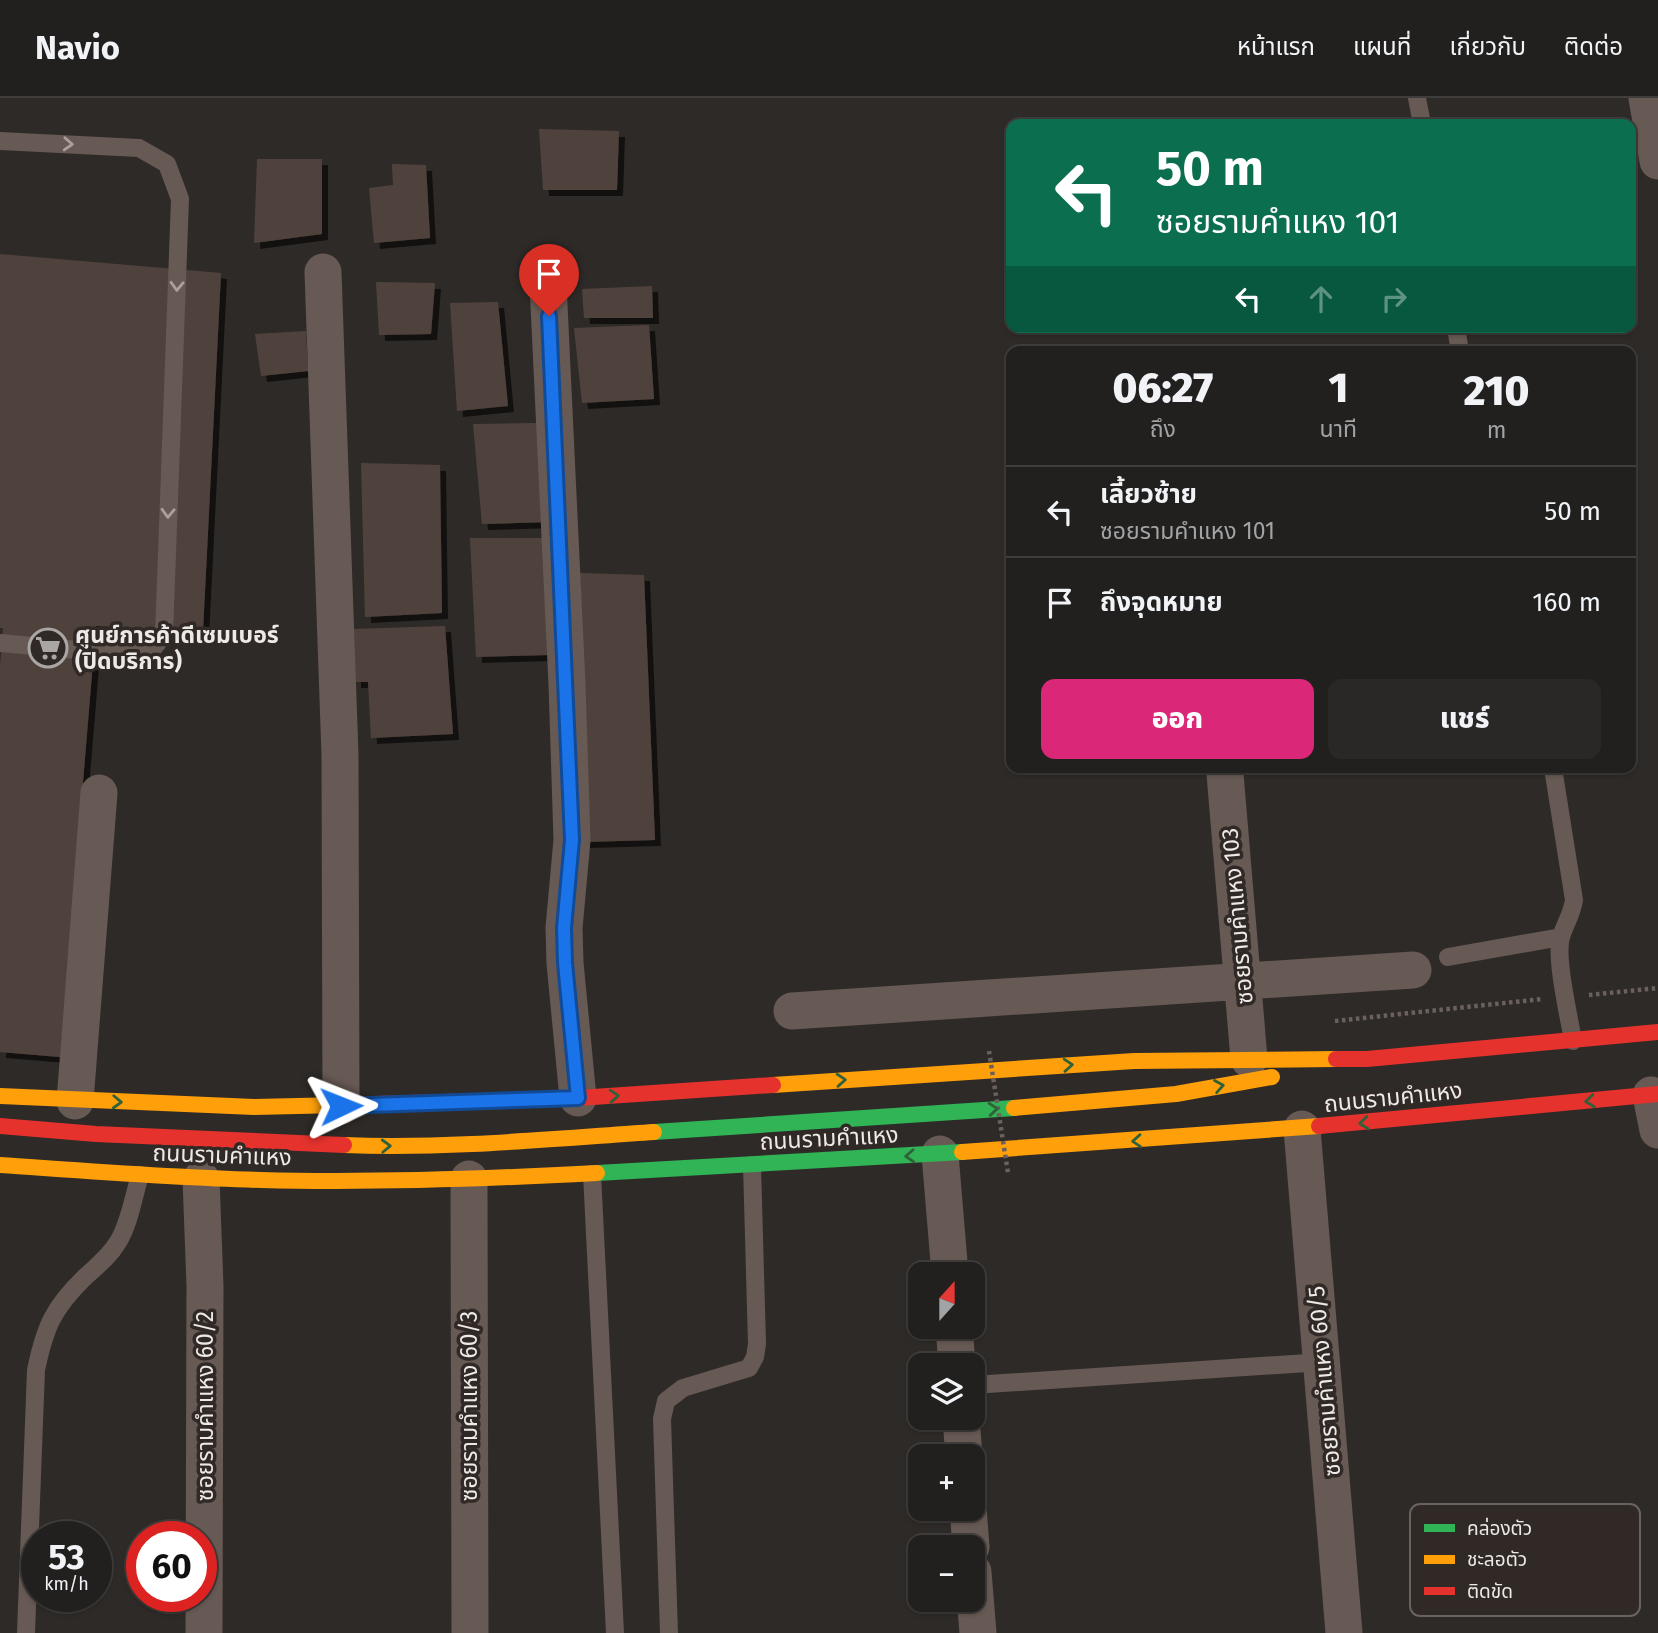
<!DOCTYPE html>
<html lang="th">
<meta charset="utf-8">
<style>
body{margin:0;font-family:"Fira Sans","Noto Sans Thai",sans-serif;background:#2a2827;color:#f1f3f6;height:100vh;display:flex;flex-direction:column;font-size:26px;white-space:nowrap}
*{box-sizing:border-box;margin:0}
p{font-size:23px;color:#a2a3a4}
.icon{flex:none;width:38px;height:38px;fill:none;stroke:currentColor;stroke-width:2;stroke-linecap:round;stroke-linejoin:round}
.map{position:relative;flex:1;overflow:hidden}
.sheet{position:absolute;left:1006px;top:248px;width:630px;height:427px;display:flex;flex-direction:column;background:#22201e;border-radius:14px;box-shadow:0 2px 5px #0004,0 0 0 2px #3f3e3c}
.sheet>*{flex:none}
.hud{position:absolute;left:1006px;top:21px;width:630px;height:214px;border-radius:14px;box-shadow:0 2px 5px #0004,0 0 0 2px #3f3e3c;background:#0b6e4f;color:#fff;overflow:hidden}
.needle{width:46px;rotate:21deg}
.controls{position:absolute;left:908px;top:1164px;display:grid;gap:14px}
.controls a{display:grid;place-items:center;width:77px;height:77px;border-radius:14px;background:#22201e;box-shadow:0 2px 5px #0004,0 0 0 2px #3f3e3c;font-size:35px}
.speed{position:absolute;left:21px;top:1423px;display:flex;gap:14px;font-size:35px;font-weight:700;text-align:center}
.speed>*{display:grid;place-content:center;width:91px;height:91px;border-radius:50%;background:#22201e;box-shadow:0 2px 5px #0004,0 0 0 2px #3f3e3c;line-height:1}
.speed small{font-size:18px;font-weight:400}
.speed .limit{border:10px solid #d22;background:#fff;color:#111}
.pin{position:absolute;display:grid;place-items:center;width:60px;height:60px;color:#fff;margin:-72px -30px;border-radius:50% 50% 50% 0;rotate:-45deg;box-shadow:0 0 7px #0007}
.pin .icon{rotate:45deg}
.me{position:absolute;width:77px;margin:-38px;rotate:88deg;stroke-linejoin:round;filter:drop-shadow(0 0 5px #0008)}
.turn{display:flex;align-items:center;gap:24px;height:147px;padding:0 35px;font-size:32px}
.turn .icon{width:91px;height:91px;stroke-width:2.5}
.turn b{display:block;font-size:49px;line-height:60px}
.lanes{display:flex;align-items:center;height:66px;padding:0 35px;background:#0003;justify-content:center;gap:35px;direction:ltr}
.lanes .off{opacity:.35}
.eta{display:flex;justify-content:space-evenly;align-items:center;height:119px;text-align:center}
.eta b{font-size:42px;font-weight:800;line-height:49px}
.action{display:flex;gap:14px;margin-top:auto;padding:14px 35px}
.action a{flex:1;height:80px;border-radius:14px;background:#db2777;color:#fff;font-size:28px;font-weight:800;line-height:80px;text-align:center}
.action a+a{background:#2a2827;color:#f1f3f6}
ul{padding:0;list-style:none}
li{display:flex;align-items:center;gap:21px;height:91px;padding:0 35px;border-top:2px solid #3f3e3c}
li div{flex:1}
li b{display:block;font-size:26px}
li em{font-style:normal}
header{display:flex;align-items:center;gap:42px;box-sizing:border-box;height:98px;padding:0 35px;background:#22201e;border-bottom:2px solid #3f3e3c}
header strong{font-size:33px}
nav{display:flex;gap:38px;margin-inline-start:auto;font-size:24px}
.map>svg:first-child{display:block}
</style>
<header>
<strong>Navio</strong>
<nav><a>หน้าแรก</a><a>แผนที่</a><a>เกี่ยวกับ</a><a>ติดต่อ</a></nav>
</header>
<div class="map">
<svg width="1658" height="1535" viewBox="0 0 1658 1535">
<defs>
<filter id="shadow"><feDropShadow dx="6" dy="6" stdDeviation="0" flood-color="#0009"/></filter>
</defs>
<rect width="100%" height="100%" fill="#2e2a28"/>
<path fill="#50433c" filter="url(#shadow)" d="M539,31L619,33L617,92H543Z
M257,61H322V136L254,145Z
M392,66L426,67L430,140L374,145L369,90L393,87Z
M0,156L221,175L203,533L96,528L60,959L0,954V568L3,530H0Z
M376,184L435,185L431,236L379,237Z
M652,188L653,220H584L582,191Z
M498,204L508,308L457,313L450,205Z
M649,227L654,301L582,305L574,230Z
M306,233L308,273L261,278L255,236Z
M540,325L549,424L482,426L473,326Z
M361,365L440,367L442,515L365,519Z
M470,440H546L549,557L476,559Z
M580,475L644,477L655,742L584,744Z
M445,528L453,636L371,640L368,584H355L354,531Z"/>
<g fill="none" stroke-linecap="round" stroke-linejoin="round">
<path stroke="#6a605c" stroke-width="4.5" stroke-dasharray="3.5 3.5" stroke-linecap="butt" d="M1589,897L1658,890
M1335,923L1542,901"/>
<path stroke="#675954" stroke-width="18" d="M1417,0L1422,26
M0,43L139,50L167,66L180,101L164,537L152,552L132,557L0,545
M1456,229L1460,254
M1553,670L1574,802C1572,816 1565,826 1561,839C1555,860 1569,918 1573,943
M1448,859L1561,839
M592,1076L615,1535
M973,1287L1323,1264
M26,1535L36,1272C45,1229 53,1210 85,1179C97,1168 109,1159 118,1144C129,1127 134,1097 140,1077
M669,1535L662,1321L666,1303L683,1290L749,1270L755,1259L757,1246L752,1067"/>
<path stroke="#675954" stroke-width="37" d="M1647,0L1658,63
M547,165L567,586L572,742L564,830L565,865L578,1000
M323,174L340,657L341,1008
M1225,676L1249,961
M792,913L1413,872
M1651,997L1658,1032
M75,1003L99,695
M1302,1031L1344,1535
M940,1056L950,1176
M201,1081L205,1188L204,1535
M469,1081L470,1535
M954,1228L957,1267
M961,1320L964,1358
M968,1410L971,1449
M973,1474L978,1535"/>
<path stroke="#30b455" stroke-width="16" d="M654,1034L1014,1010
M597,1075L962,1054"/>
<path stroke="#ff9f0a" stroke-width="16" d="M773,987L1134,963L1336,961
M0,998L254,1009L341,1007
M1014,1010L1176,996L1272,979
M344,1047C447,1051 551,1041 654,1034
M962,1054L1319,1028
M0,1067C87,1073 174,1080 261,1082C373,1085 485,1081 597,1075"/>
<path stroke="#e5322d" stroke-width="16" d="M1336,961H1367L1658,934
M341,1007L578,1000L773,987
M0,1028L96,1036L344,1047
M1319,1028L1658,996"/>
<path stroke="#6a605c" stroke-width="4.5" stroke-dasharray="3.5 3.5" stroke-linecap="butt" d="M989,953L1008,1075"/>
</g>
<defs><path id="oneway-chevron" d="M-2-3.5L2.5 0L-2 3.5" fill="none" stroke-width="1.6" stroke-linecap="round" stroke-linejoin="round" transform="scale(1.75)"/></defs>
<g stroke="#aaa19e">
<use href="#oneway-chevron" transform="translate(68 46) rotate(3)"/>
<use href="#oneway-chevron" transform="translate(177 188) rotate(92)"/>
<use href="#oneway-chevron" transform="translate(168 415) rotate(92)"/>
</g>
<g stroke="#306139">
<use href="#oneway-chevron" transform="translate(1068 967) rotate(-4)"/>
<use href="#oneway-chevron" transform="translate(841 982) rotate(-4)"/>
<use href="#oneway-chevron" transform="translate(1219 988) rotate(-10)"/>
<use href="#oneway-chevron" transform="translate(614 998) rotate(-4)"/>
<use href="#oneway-chevron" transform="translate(1590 1003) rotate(174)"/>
<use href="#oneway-chevron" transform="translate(117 1004) rotate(2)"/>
<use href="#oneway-chevron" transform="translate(993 1011) rotate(-5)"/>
<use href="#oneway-chevron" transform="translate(1364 1025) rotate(174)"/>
<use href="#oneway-chevron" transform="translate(1137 1043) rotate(176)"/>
<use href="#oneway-chevron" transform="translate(386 1048) rotate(-2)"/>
<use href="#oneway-chevron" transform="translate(910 1058) rotate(177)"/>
</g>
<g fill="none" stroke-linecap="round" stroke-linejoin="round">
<defs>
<path id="route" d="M341,1008L578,1000L565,865L564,830L572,742L549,218"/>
</defs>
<use href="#route" stroke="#114b97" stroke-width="18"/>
<use href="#route" stroke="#1a73e8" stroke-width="12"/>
</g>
<defs>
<symbol id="supermarket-ring" viewBox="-11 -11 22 22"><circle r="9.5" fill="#302926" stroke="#aaa6a4" stroke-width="1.5"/><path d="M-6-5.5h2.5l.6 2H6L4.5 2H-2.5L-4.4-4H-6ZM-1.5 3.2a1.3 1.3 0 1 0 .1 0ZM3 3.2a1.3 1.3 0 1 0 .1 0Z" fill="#aaa6a4"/></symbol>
</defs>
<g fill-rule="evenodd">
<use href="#supermarket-ring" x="26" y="528" width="44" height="44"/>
</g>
<g text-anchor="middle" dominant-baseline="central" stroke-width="7" stroke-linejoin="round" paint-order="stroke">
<g font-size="23" font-weight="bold" fill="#ede9e7" stroke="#302926" text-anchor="start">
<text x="75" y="537">ศูนย์การค้าดีเซมเบอร์<tspan x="75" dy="26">(ปิดบริการ)</tspan></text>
</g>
<g font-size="23" fill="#ede9e7" stroke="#302926">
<text transform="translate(1237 818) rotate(-95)">ซอยรามคำแหง 103</text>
<text transform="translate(1393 999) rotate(-6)">ถนนรามคำแหง</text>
<text transform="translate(829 1040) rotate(-3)">ถนนรามคำแหง</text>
<text transform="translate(222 1057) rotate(2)">ถนนรามคำแหง</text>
<text transform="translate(1324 1283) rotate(-95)">ซอยรามคำแหง 60/5</text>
<text transform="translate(205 1308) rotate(-90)">ซอยรามคำแหง 60/2</text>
<text transform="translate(469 1308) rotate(-90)">ซอยรามคำแหง 60/3</text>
</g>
</g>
<rect x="1410" y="1406" width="230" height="112" rx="10" fill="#302926" stroke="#696360" stroke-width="2"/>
<rect x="1424" y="1426" width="31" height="8" fill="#30b455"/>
<rect x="1424" y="1457" width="31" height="9" fill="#ff9f0a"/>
<rect x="1424" y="1489" width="31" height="8" fill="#e5322d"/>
<g font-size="19" fill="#ede9e7">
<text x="1467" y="1437">คล่องตัว</text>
<text x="1467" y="1468">ชะลอตัว</text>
<text x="1467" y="1500">ติดขัด</text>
</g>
</svg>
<div class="controls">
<a><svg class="needle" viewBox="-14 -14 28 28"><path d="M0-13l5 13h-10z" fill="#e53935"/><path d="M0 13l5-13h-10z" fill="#a2a3a4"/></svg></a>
<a><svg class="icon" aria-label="layers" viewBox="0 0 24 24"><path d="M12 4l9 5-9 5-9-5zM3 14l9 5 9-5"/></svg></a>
<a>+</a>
<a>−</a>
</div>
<div class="speed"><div>53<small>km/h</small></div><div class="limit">60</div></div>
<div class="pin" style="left:549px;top:218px;background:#d93025"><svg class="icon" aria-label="arrive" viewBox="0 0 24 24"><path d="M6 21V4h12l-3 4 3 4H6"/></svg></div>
<svg class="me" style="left:341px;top:1008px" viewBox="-20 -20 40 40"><path d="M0-17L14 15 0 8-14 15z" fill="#1a73e8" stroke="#fff" stroke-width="4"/></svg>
<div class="hud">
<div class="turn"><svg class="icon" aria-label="left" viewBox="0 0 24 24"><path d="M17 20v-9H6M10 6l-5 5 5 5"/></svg><div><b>50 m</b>ซอยรามคำแหง 101</div></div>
<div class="lanes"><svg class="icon" aria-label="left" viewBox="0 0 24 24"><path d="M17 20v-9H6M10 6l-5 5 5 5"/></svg><svg class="icon off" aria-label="ahead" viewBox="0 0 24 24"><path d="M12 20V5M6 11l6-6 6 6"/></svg><svg class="icon off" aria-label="right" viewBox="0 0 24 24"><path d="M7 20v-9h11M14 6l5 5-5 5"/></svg></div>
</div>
<section class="sheet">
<div class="eta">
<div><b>06:27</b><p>ถึง</p></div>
<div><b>1</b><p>นาที</p></div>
<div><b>210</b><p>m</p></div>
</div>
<ul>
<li><svg class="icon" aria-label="left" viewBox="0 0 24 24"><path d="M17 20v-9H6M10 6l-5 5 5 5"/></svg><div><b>เลี้ยวซ้าย</b><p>ซอยรามคำแหง 101</p></div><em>50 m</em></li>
<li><svg class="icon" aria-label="arrive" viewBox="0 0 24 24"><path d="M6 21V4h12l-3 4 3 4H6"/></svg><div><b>ถึงจุดหมาย</b></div><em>160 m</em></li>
</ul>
<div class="action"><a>ออก</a><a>แชร์</a></div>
</section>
</div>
